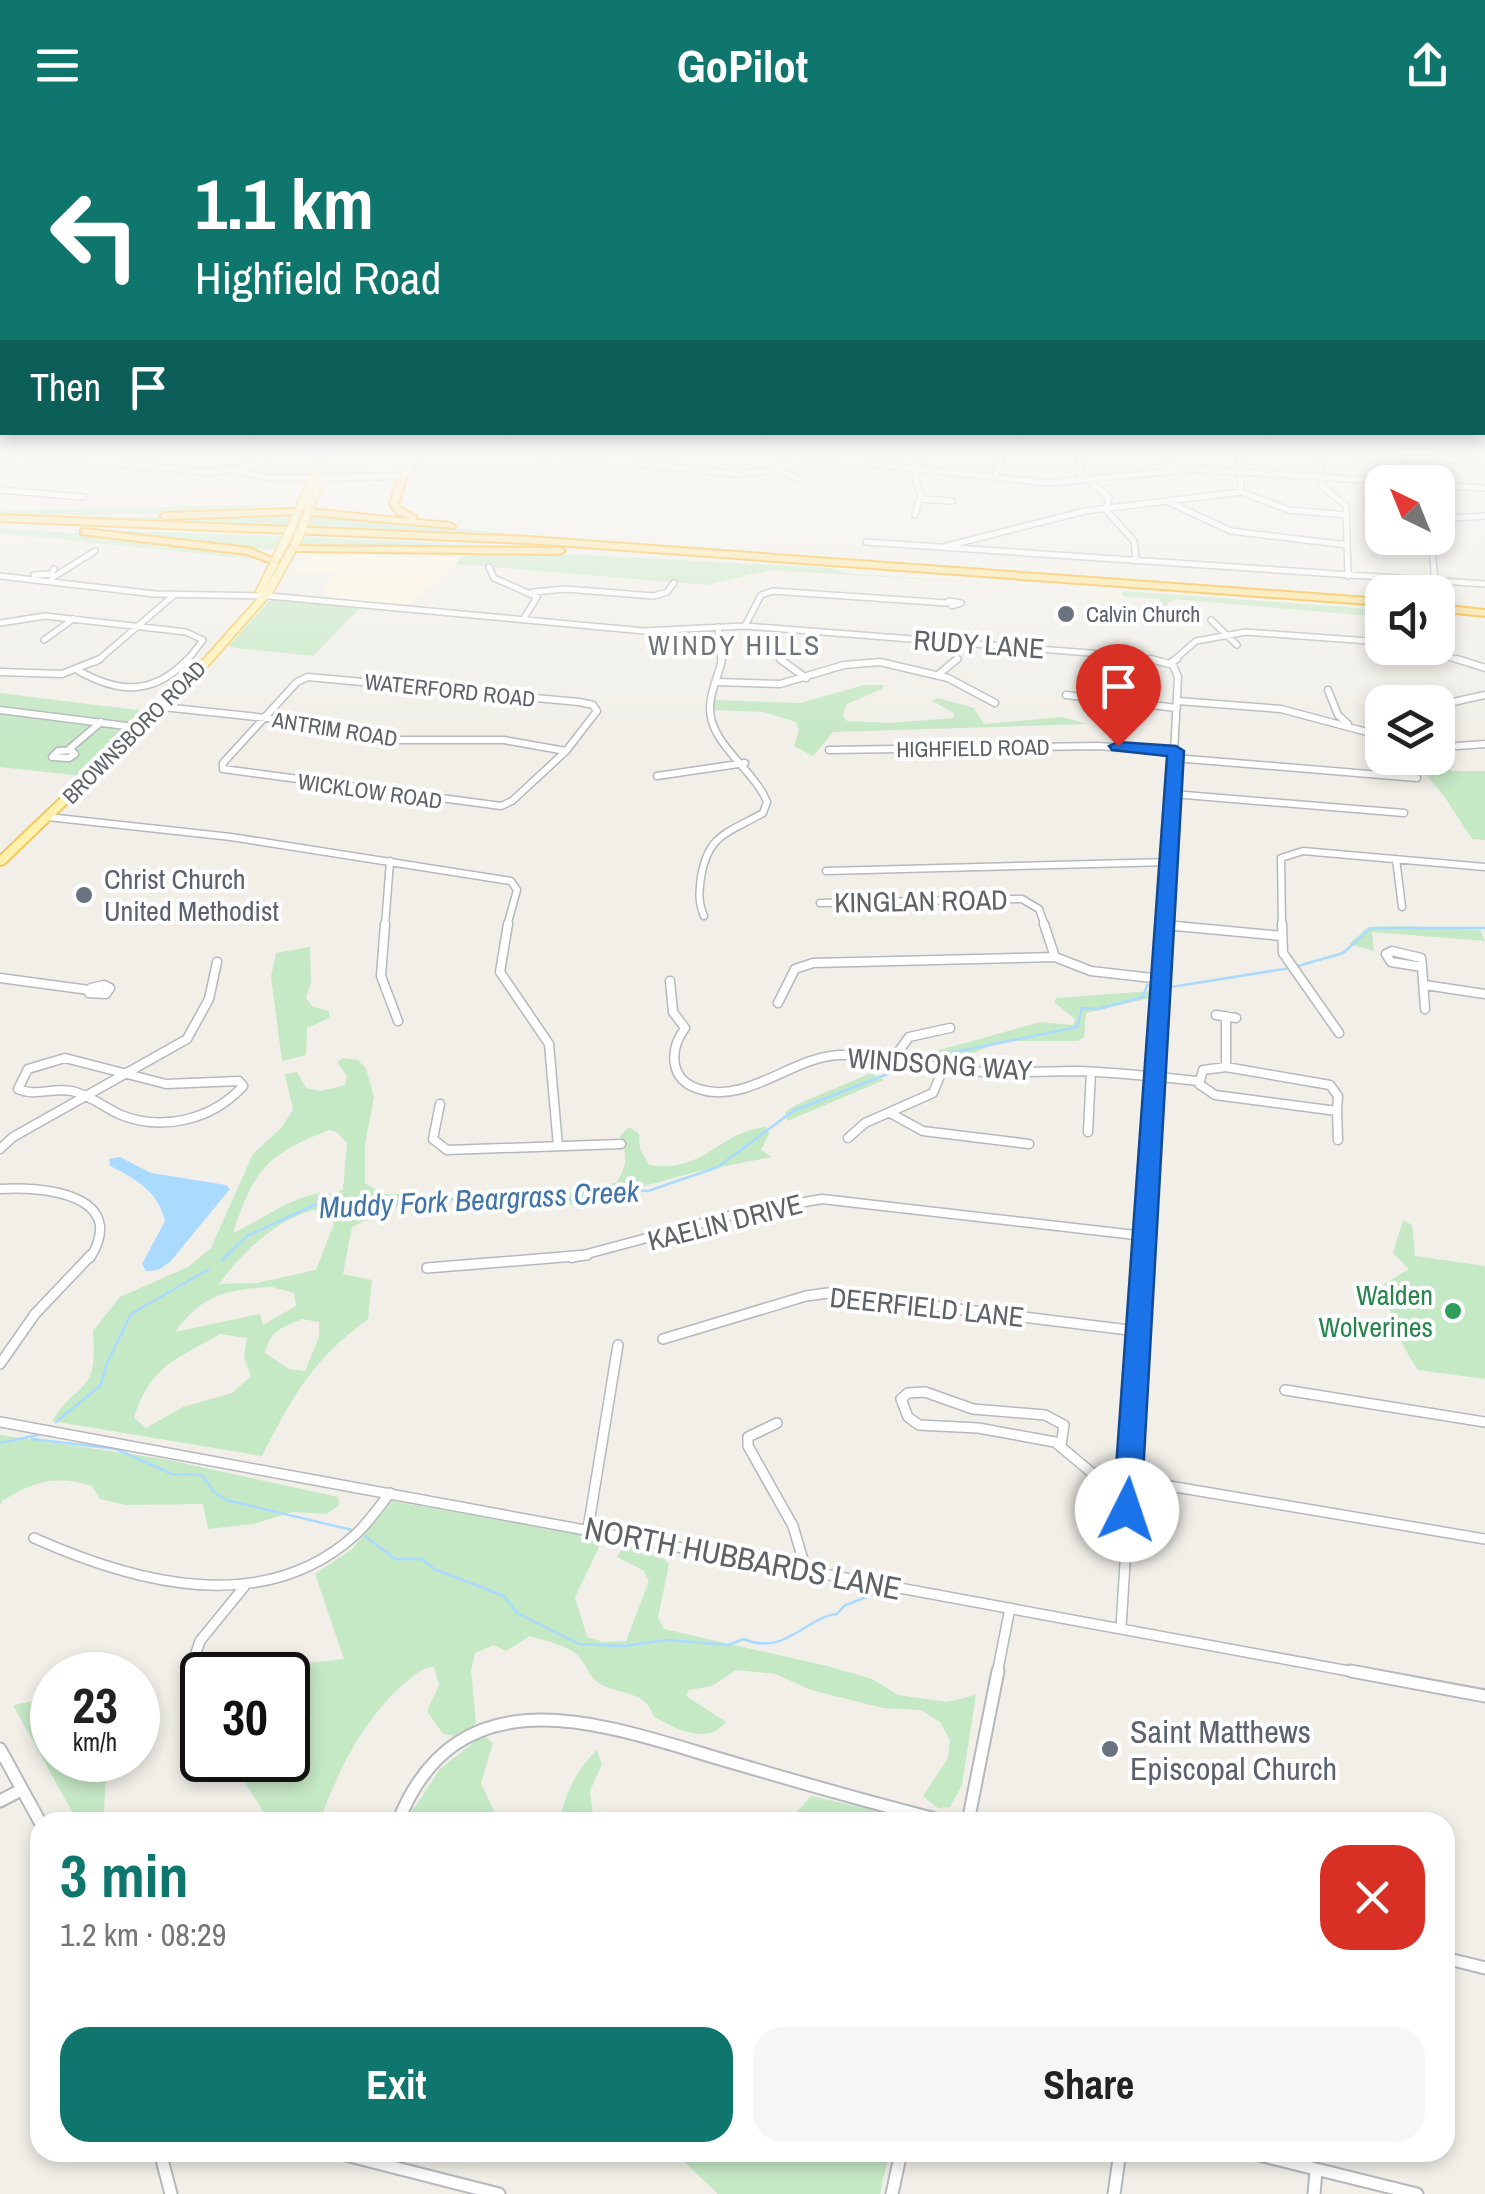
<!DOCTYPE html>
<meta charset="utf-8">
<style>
body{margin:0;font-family:"Archivo Narrow",sans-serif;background:#f6f6f6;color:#222;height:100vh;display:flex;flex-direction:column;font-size:38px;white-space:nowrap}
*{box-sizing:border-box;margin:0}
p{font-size:32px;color:#767676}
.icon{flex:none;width:55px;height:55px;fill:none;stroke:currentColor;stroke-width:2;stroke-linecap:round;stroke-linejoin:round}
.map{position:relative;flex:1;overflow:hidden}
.sheet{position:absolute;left:30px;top:1682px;width:1425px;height:350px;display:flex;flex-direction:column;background:#fff;border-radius:30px;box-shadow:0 5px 15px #0003}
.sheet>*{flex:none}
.guide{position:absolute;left:0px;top:0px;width:1485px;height:305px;box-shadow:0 5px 15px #0003;background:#0f766e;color:#fff;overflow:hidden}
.needle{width:65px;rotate:317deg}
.fabs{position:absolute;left:1365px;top:335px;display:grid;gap:20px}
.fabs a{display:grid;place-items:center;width:90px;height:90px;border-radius:20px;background:#fff;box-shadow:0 5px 15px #0003;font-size:50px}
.speed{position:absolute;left:30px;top:1522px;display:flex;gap:20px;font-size:50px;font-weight:700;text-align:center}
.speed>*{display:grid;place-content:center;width:130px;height:130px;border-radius:50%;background:#fff;box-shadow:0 5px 15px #0003;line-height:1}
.speed small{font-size:25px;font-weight:400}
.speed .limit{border:5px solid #111;border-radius:15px;background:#fff;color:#111}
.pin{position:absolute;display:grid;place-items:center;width:85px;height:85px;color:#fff;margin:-102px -42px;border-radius:50% 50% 50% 0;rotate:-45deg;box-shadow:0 0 10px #0007}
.pin .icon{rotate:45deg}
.me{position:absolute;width:110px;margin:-55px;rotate:4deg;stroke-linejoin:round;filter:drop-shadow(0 0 8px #0008)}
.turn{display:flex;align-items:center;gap:35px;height:210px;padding:0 30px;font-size:45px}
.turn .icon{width:130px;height:130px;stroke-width:2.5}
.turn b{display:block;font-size:70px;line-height:85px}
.then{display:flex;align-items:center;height:95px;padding:0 30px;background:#0003;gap:20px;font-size:38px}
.round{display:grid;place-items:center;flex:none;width:105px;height:105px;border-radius:30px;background:#f6f6f6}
.headline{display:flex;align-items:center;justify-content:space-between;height:170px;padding:0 30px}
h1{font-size:60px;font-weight:700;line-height:75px;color:#0f766e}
.primary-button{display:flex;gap:20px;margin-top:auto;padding:20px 30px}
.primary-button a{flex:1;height:115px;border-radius:30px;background:#0f766e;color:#fff;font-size:40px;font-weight:700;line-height:115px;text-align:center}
.primary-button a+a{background:#f6f6f6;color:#222}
header{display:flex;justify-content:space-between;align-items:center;height:130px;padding:0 30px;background:#0f766e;color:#fff;font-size:45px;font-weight:700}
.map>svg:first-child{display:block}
</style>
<header><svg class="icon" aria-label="menu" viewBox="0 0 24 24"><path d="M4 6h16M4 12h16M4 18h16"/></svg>GoPilot<svg class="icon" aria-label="share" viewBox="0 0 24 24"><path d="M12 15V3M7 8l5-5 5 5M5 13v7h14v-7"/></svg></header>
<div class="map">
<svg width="1485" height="2064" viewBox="0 0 1485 2064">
<rect width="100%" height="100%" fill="#f1efe8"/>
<path fill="#fef7e0" d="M336,320H417L390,340L365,342L368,328H334Z
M330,422L381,426L461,427L437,454L428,455L410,474L401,476L326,469V454L335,444L295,441L310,426Z"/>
<path fill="#c5e8c5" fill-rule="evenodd" d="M289,374L191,383L0,386V381Z
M286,382L291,383L287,397L76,389Z
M322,383L546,408L308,398L313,384Z
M0,399L92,404L242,421L251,429L0,403Z
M66,399L282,406L276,418L256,420Z
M303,407L578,420L299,415Z
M548,423L830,438L845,443L986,453L770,440L707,455L455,434L465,424Z
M1123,461L1347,477L1382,481V487L1175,469L1168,473V479L1161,478V469L1125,467L1121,464Z
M278,469L361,477L313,526L228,517L269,471Z
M864,555H884L882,559L847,574L843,585L847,591L890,593L953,588L954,583L932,571L938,568L974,578L984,594L1062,587L1088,594L833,602L813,626L794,616L799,600L796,592L764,582L713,580L714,570L800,573Z
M0,563L145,581L83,646L0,637Z
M1412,628H1425L1453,641H1485V710L1472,709L1444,666Z
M1403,796L1480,800L1485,811L1372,802L1374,821L1349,814L1368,797Z
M310,817L311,852L306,868L313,877L329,881V888L307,898L306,925L282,931L271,847L276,823Z
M1153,861L1154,867L1086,883L1084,907L1078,911H1002L956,930L933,933L907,930L905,925H922L1040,892L1073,895L1075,889L1054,872L1057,868Z
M343,928L358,930L366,939L374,967L365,1014V1053L383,1064H438L435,1072L397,1076L352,1097L343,1144L372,1150L368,1189C312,1230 293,1266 262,1326L52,1291C81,1247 98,1265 93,1201L120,1167L188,1137L211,1118L253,1024L281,998L293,980L285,944L297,942L306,958L321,961L345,955L347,946L337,932ZM329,1000L337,1002L347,1013L343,1059L335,1064C304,1057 261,1091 233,1103C255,1038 266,1025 329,1000ZM313,1080L328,1082L334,1094L316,1140L257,1153L219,1154C241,1123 276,1090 313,1080ZM272,1157L294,1163L296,1176L263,1195L260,1184L175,1202C203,1164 226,1159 272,1157ZM302,1189L319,1192V1207L305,1241L289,1239L265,1223C270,1201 282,1197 302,1189ZM220,1204L247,1208L244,1228L251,1246L232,1263L183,1277L146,1298L134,1288C151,1235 175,1230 220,1204Z
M871,943L884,950L787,991L785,982L796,975Z
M629,997L639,1004L640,1019L649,1035C704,1044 719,1001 766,997L769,1004L761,1020L772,1027L699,1041L576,1075L523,1069L481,1071L486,1064L498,1061L571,1062L617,1052C628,1034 627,1024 620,1006Z
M1403,1090L1412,1095L1415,1126L1485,1136V1249L1418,1240C1399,1212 1390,1187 1384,1154L1409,1139L1393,1123Z
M0,1305L164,1329L338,1367L339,1375L327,1384L292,1382L254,1394L208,1399L203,1374L126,1375L100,1369L92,1356C55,1345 35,1351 2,1371L0,1376Z
M392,1371L603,1409L575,1467L587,1507L603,1512L626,1511L649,1451L643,1440L617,1427L625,1415L661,1426L669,1434L658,1487L664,1499L827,1536L872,1549L898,1565L947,1572L976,1565L962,1655L950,1677L938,1678L923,1666L948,1628L950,1610L940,1592L921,1580L883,1578L811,1560L776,1544L736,1540L712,1556L689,1560L686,1566L726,1592C707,1615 678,1600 654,1587C646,1561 622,1565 602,1555C587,1547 587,1533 576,1524C566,1515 543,1510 530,1506L506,1521L494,1515L475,1523L471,1540L476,1594L456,1606L443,1604L427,1581L439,1555L434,1537C422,1537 416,1544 407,1551C362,1590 340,1638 319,1692H270L234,1635L241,1630H288V1624L299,1619L311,1588L291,1535L344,1529L315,1444L351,1420Z
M52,1568V1630H102L107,1636L103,1692L76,1689L13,1575Z
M483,1605L493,1613L481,1653L499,1692H405L440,1639Z
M597,1620L602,1634L590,1661L594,1692H559C565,1664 576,1640 597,1620Z
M811,1666L922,1691L925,1692H788Z
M675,2023H889L880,2064H718Z"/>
<path fill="#aadaff" d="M120,1027L151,1043L226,1055L230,1059L170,1132L158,1140L146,1141L142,1134L165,1091C158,1061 136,1049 110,1036L109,1029Z"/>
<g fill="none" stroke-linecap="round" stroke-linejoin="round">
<path stroke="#aadaff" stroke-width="2.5" d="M1298,836L1343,823L1371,798H1485
M1165,858L1290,838
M921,929L1077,897L1082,878L1098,879L1143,867L1147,855L1156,857
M222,1130L247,1106L314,1075L499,1067L550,1071L578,1069L610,1058L648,1061L718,1037L793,981L900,939
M56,1292L101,1255L107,1233L131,1184L209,1139
M32,1309L116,1319L172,1344L202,1345L214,1362L226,1370L352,1400
M0,1313L38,1305
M365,1406L395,1429H422L434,1439L504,1466L517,1483L579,1514L624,1516L667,1510L728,1515L744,1509C784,1527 806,1487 837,1484L844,1476L881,1461"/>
<defs>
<path id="street-far4" d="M501,320L738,344L777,340L801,328
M729,320H735
M1081,320L1079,343L1109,367L1106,380L1134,411L1136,431
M1170,320L1169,333L1176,340
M1317,320L1322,356L1346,376L1348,446
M1317,321L1470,331
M0,323L207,342L245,338L267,327V320
M801,328L832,330
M872,334L1049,353L1193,339L1396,352
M537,339H546L561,325
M777,340L798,349
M236,341L269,348H315
M0,342L30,324
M995,348L1002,320
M1438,355L1485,358
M0,360L83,367
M1241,362L1289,380L1346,385
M920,369L952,371
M1166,371L1231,401L1347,415
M915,385L921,365L915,348L924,320
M1438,389L1485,386
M1431,408L1435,452
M866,412L1485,454
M947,416L1085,381L1241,362L1240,320
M489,437L494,448L537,467L523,490
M34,445L51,444L54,439
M0,446L155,464L269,466L644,501L745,496L1141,527L1161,532
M52,448L95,421
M533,462L565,459L654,466L667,462L674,453
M949,471L961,473L952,476Z
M1211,490L1237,515
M0,493L45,486L186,502L203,510L186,532
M745,496L761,465L773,461L947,473
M718,497L721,532
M44,510L73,489
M1419,518L1465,532
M775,522L783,532
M96,532L174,465
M954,532L958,529
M1172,532L1196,511L1246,502L1382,512"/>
<path id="street-far3" d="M780,529L806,548
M1151,529L1173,535L1178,547L1165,796
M1457,529L1485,538
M1170,533L1177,529
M79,541C120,564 154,565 188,529
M0,542L62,544L100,529
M938,545L957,529
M308,547L579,572L593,575L597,581L566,621L512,671L501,676L223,639V633L297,552Z
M717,552L780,554L844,535L880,532L948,548L995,573
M1328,560L1338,585L1348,594
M1066,565L1177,578
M1178,571L1281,579L1382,606
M1453,572L1485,565
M163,577L295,591L397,610H504L566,621
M0,580L142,598
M1457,616L1485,614
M68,620L101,592
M71,620L75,624L69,628L52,627L58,621Z
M829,620L1097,616L1176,621
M1175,628L1417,648
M657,646L745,633
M1173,664L1404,683
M48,687L231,707L511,751L517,760L507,796
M1396,729L1402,777
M826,741L1169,732
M820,773L1022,769L1039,779L1045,796
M704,786C698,771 699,763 701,747C708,704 728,703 763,683L767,672C754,639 709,614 710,577C710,561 719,545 722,529
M1165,795L1180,796
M385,796L390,731
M1282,796L1281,728L1303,721L1485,737"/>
<path id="street-far2" d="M385,794L381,846L398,891
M508,794L500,842L549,914L558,1016
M1044,794L1055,827L1091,841L1161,849
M1282,794L1283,823L1339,903
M1165,795L1282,806
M1392,821L1421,828L1422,837L1391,832L1386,824Z
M1422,837L1425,879
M0,848L89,860
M670,851L673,882L685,898C669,920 669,950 699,959C746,975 792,927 839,925C882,924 925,937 968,941C1004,944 1040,941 1076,941C1117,942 1157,947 1198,951
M104,855L110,858L106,864L89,863L91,858Z
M1425,855L1485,864
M778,873L795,839L813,833L1055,827
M1216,885L1236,888
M1226,886V937
M65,928L166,954L239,951L243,956C213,989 164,1002 121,985C105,978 90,965 72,961C53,957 36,967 18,959L28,939Z
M892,931L909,907L950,898
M1226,937L1330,955L1338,966L1337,981L1215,965L1199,954L1203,940Z
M440,974L433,1009L447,1020L621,1014
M1337,981L1338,1010
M890,983L923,1001L1029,1014
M1088,1002L1091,942
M848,1008L865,993L933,963L943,939
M0,1019L13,1007L187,909L209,869L217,832
M0,1059C41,1056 130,1064 90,1128
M572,1128L740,1083L822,1069L1144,1106
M1144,1128L1165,794"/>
<path id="street-far1" d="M427,1138L587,1125
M663,1209L806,1166L828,1163L1137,1201
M0,1234L35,1184L91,1125
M1285,1260L1485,1292
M0,1292L1365,1544
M777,1293L748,1307V1316L793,1396L806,1440
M1061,1315L1064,1295L1045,1285L973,1279L925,1262L908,1263L901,1269L908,1287L919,1295L978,1298L1055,1312L1092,1343L1485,1409
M588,1399L618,1215
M34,1408C135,1453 263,1488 355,1405C368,1393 379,1377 390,1363
M1121,1498L1144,1125
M189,1544L200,1511L244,1457
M997,1544L1010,1478"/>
<path id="street" d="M189,1541L188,1566L202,1613
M1351,1541L1485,1566
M0,1619L40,1692
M0,1671L21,1660
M398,1692C460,1533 615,1599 734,1633C805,1654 876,1674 947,1692
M968,1692L998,1541
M1445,1828L1485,1838
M160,2022L171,2064
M334,2022L499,2064
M1247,2022L1417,2064
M892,2064L901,2022
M1114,2064L1120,2022
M1314,2064L1316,2041"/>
<path id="secondary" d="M403,346L422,320
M315,348L403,346"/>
<path id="primary" d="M318,320H324L317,346L322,354L306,398L302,400L298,398L314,354L297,394L293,396L289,394L310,347Z
M282,409L289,411L264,462L294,409L301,411L272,463L195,550L4,734L0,735V726L189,546L262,464L256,462Z"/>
<path id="highway" d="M403,344L407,346L398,374L402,379L416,386V390L451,393L455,396L454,398L309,385L305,382L309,379L409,389L396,383L390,374L399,346Z
M298,379L302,382L301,384L164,389L160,386L164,383Z
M0,385L529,407L1382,469V475L529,413L0,391Z
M84,399L249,418L279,431L274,434L247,424L81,404V400Z
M291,416L560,418L565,421L560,424L294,421L291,420Z
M1438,475L1485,480V486L1438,481Z"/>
</defs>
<use href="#street-far4" stroke="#b5b8bc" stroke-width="8"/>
<use href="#street-far3" stroke="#b5b8bc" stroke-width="9"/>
<use href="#street-far2" stroke="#b5b8bc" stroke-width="11"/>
<use href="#street-far1" stroke="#b5b8bc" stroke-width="12"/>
<use href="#street" stroke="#b5b8bc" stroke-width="15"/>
<use href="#secondary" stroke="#b6babf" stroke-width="9"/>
<use href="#primary" stroke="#f2c960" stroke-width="4"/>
<use href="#highway" stroke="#f9ab00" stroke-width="4"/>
<use href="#street-far4" stroke="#fff" stroke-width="5"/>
<use href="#street-far3" stroke="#fff" stroke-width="6"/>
<use href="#street-far2" stroke="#fff" stroke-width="8"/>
<use href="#street-far1" stroke="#fff" stroke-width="9"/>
<use href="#street" stroke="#fff" stroke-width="11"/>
<use href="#secondary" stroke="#fff" stroke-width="6"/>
<use href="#primary" fill="#fff2af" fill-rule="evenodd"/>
<use href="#highway" fill="#fde293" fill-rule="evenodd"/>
<defs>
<path id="primary-bridge" d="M285,411L293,394
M297,411L302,398"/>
</defs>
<use href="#primary-bridge" stroke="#f2c960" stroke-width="10" stroke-linecap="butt"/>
<use href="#primary-bridge" stroke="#fff2af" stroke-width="8"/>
</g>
<linearGradient id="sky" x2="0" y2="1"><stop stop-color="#8fc3f1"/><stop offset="0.53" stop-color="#f9f8f5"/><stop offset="1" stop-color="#f9f8f5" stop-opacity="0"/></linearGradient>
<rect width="1485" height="609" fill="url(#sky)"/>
<path fill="#1a73e8" stroke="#114b97" stroke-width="2.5" d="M1118,612L1176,616L1184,621L1141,1380L1137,1388L1127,1391L1117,1388L1113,1380L1167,626L1112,620L1109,616Z"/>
<g fill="#6b7280" stroke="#fff" stroke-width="4">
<circle cx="1066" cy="484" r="10"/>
<circle cx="84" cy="765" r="10"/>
<circle cx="1110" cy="1619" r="10"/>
</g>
<circle fill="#2e9e5b" stroke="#fff" stroke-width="4" cx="1453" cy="1181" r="10"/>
<g text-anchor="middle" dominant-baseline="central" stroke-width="8" stroke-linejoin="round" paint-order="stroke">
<g font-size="22" fill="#5b616d" stroke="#fff" text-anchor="start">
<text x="1086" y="484">Calvin Church</text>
</g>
<g font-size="22" fill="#5f6368" stroke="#fff">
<text transform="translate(450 560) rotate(6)">WATERFORD ROAD</text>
<text transform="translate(335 599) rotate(9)">ANTRIM ROAD</text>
<text transform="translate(134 602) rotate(-45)">BROWNSBORO ROAD</text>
<text transform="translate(973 618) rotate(-1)">HIGHFIELD ROAD</text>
<text transform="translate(370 661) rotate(8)">WICKLOW ROAD</text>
</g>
<g font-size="28" fill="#5f6368" stroke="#fff">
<text transform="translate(979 514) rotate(4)">RUDY LANE</text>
<text transform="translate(921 771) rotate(-1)">KINGLAN ROAD</text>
<text transform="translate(940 934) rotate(4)">WINDSONG WAY</text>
<text transform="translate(725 1092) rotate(-14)">KAELIN DRIVE</text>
<text transform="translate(927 1177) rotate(6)">DEERFIELD LANE</text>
</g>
<g font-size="28" letter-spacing="2.5" fill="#70757a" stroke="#fff">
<text x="735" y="515">WINDY HILLS</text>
</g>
<g font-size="28" fill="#5b616d" stroke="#fff" text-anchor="start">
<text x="104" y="749">Christ Church<tspan x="104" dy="32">United Methodist</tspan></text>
</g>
<g font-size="28" fill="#27864d" stroke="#fff" text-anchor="end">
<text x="1433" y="1165">Walden<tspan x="1433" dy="32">Wolverines</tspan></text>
</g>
<g font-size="30" font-style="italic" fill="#4174aa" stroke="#fff">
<text transform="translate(479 1069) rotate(-3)">Muddy Fork Beargrass Creek</text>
</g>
<g font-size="32" fill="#5f6368" stroke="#fff">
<text transform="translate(743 1428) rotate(11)">NORTH HUBBARDS LANE</text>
</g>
<g font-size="32" fill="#5b616d" stroke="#fff" text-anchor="start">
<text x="1130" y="1601">Saint Matthews<tspan x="1130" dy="37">Episcopal Church</tspan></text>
</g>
</g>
</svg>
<div class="fabs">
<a><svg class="needle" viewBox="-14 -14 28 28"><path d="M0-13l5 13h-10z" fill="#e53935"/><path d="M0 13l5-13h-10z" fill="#767676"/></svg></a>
<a><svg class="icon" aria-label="sound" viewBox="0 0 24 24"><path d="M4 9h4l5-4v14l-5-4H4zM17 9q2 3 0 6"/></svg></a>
<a><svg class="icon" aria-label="layers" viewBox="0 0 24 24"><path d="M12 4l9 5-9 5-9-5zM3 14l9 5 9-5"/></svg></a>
</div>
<div class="speed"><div>23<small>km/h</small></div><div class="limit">30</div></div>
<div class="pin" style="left:1118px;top:616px;background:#d93025"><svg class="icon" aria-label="arrive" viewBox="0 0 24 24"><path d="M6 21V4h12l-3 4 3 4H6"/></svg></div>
<svg class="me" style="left:1127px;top:1380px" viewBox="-20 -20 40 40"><circle r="19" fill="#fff"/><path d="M0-13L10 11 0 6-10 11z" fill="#1a73e8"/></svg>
<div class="guide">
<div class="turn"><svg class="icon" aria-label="left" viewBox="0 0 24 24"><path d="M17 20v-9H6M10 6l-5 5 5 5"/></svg><div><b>1.1 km</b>Highfield Road</div></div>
<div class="then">Then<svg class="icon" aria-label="arrive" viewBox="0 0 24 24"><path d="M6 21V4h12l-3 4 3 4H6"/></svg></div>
</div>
<section class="sheet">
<div class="headline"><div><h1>3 min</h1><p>1.2 km · 08:29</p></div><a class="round" style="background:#d93025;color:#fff"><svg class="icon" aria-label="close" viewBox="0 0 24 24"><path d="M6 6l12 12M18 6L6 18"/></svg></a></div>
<div class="primary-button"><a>Exit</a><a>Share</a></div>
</section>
</div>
